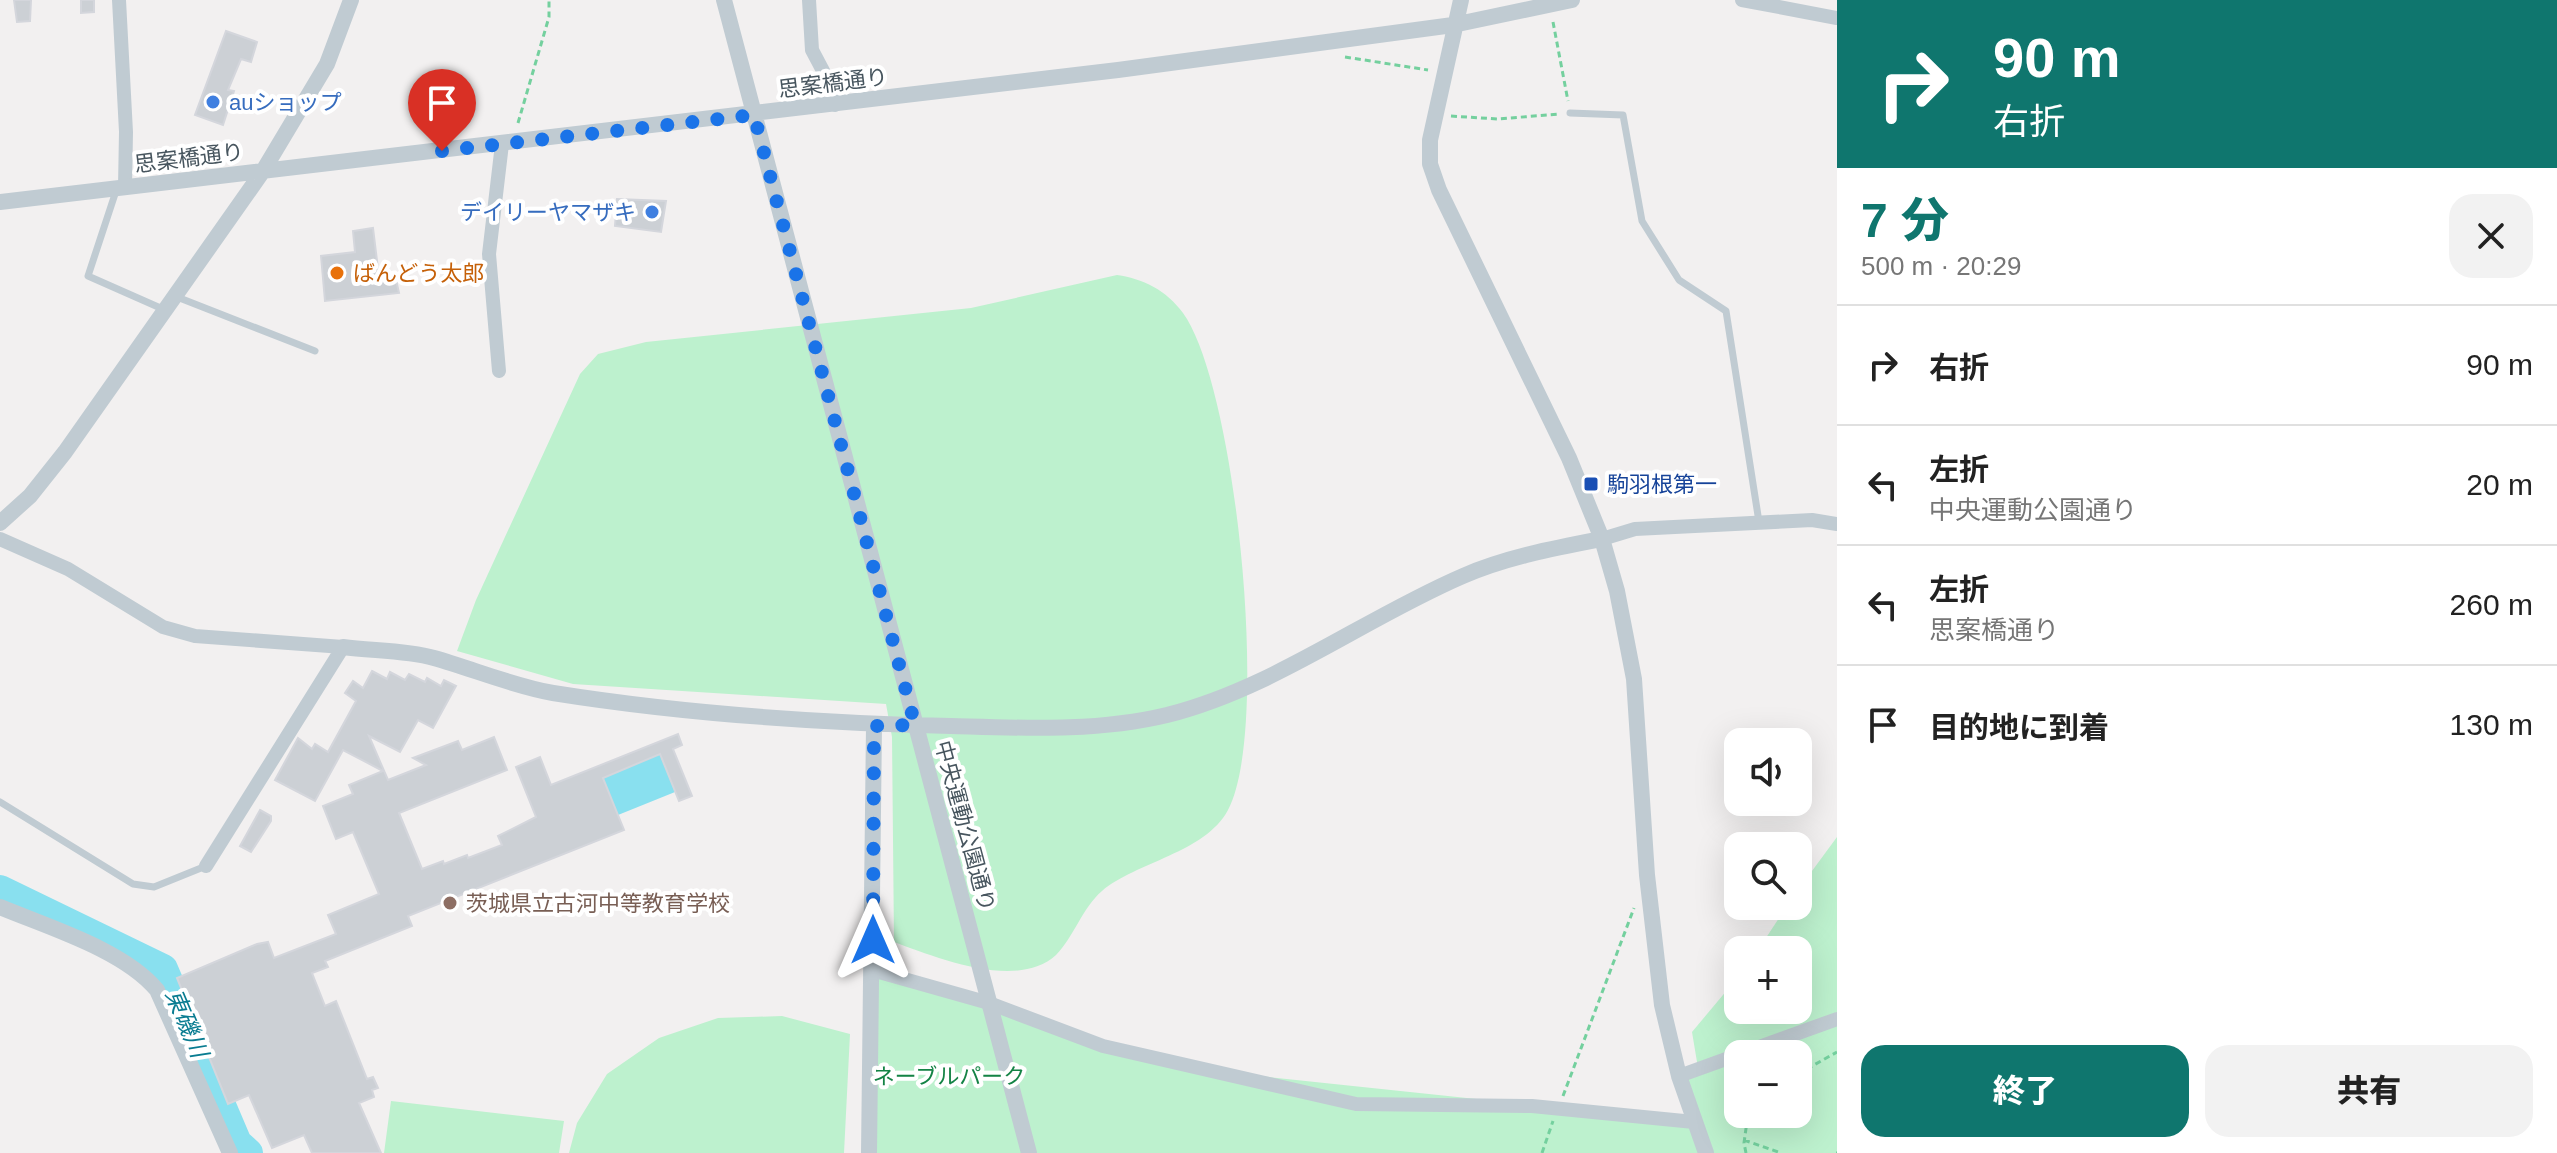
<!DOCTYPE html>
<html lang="ja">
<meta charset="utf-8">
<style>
body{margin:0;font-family:Helvetica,"Noto Sans JP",sans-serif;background:#f2f2f2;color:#222;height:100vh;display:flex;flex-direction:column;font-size:30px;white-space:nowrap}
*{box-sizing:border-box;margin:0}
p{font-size:26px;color:#767676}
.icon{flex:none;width:44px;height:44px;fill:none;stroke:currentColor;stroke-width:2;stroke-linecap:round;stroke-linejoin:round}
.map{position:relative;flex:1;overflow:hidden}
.panel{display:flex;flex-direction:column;background:#fff;width:720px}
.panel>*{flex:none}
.banner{background:#0f766e;color:#fff;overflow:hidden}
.buttons{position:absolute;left:1724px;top:728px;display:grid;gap:16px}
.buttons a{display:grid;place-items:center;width:88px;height:88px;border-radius:16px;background:#fff;box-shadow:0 8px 32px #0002;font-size:40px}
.pin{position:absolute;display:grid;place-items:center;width:68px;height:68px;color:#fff;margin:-82px -34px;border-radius:50% 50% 50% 0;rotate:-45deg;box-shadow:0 0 8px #0007}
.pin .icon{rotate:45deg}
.me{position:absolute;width:88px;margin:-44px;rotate:0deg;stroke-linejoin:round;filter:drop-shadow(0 0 6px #0008)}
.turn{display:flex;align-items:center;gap:28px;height:168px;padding:0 24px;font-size:36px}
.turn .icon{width:104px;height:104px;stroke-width:2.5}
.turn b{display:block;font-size:56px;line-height:68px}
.round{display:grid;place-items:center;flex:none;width:84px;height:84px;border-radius:24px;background:#f2f2f2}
.headline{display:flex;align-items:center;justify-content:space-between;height:136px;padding:0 24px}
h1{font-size:48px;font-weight:800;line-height:60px;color:#0f766e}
.button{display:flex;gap:16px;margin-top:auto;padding:16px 24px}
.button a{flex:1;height:92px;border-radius:24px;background:#0f766e;color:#fff;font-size:32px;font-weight:800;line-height:92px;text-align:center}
.button a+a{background:#f2f2f2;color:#222}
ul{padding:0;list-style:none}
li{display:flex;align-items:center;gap:24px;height:120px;padding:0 24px;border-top:2px solid #e0e0e0}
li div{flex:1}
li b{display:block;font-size:30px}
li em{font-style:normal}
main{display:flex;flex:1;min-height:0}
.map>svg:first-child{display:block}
</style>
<main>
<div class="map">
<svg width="1837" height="1153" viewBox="0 0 1837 1153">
<rect width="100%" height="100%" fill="#f2f0f0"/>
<path fill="#bdf1ce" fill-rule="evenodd" d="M1117,275C1144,279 1166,290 1183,313C1236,386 1271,729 1228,810C1205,853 1136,862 1102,891C1082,908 1074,937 1056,955C1017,991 935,957 894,942L892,737L886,704L573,684L457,651L476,600L580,374L598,354L646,342L971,308Z
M1837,837V1153H869L872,970L1193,1069L1693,1122L1680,1081L1698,1068L1692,1032L1738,977V1010H1798V950H1758L1787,906H1798V890ZM1738,1054H1798V1114H1738Z
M782,1016L850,1034L844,1153H569L577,1123L607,1074L659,1038L718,1018Z
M391,1101L564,1121L559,1153H384Z"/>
<path fill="#89e0ef" d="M660,754L675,792L618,815L603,778Z"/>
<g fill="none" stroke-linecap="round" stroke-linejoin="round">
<path stroke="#89e0ef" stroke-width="30" d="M0,890L163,969L237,1143L248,1153"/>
</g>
<path fill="#ccd0d5" stroke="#d4d6dc" stroke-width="2" d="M14,0H31L30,21L17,22Z
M81,0H94V12L81,13Z
M226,31L257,42L251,62L241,59L228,90L234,91L223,125L195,115Z
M617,199L666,201L661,232L615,226Z
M373,228L379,277L395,275L399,293L325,301L321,256L355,252L353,231Z
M372,671L387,679L390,672L405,680L409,674L425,682L427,678L441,686L444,680L456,686L433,728L418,720L400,752L369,736L388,780L426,765L413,758L458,741L462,750L494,737L507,770L399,813L422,869L443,861L444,864L467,855L468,858L502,845L498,836L536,817L516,767L540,757L551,785L678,734L682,745L673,749L692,796L679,801L660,754L603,778L624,830L408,916L412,926L325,961L328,967L312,973L325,1006L336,1001L367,1079L373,1077L378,1088L372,1090L374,1097L359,1103L381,1153H312L304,1135L272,1148L249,1095L228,1104L177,978L257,944L268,942L274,958L336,934L328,915L379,894L353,832L336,839L323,806L353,794L349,785L383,771L343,750L315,801L275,780L298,738L312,749L315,744L328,752L356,701L345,693L353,681L363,688Z
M260,810L271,816V821L251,852L240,846Z"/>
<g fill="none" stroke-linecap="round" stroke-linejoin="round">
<path stroke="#74d09e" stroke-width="3" stroke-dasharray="6 4" stroke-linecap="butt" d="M1553,22L1568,101
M1345,57L1428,70
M1451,116L1498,119L1559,114
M518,123L549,17V0
M1798,1074L1837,1052
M1563,1096L1634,908
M1744,1140L1781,1153
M1542,1153L1553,1121
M1746,1153L1744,1143L1748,1114
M1836,1153H1837"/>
<path stroke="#c0cbd2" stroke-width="7" d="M1570,113L1623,115L1642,221L1679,280L1726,311L1759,522
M116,191L88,276L165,310
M177,297L315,351
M0,802L133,884L154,887L206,866"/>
<path stroke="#c0cbd2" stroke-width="14" d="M119,0L126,132L125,187
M809,0L812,50L831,86L835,105
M1742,0L1837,18
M499,371L489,254L502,144
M0,539L68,569L163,627L195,636L343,647L206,866
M1602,539L1635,529L1812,520L1837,524
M872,970L989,1003L1103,1046L1356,1104L1532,1106L1694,1122
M1679,1076L1837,1019"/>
<path stroke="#c0cbd2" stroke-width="16" d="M724,0L1029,1153
M1461,0L1430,140V164L1439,190L1569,458L1602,539L1617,591L1634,679L1647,875L1662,1005L1679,1076L1706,1153
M0,202L1118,70L1453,25L1572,0
M0,523L30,496L65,452L263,171L327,64L351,0
M343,647C372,651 405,650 434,658C473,669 513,686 553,693C685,714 818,723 951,726C1023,728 1097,732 1167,715C1274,688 1363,619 1463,576C1507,557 1555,548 1602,539
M0,907C48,927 124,950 157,990L230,1153
M869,1153L874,726"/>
</g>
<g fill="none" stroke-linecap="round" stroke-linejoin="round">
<path stroke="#1a73e8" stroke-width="14" stroke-dasharray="0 25.2" d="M442,151L754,115L915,725L874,726L873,940"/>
</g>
<g fill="#3f7fe0" stroke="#fff" stroke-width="3">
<circle cx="213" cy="102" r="8"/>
<circle cx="652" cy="212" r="8"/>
</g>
<circle fill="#e8710a" stroke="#fff" stroke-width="3" cx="337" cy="273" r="8"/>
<rect fill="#1a4fb4" stroke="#fff" stroke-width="3" x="1583" y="476" width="16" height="16" rx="4"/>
<circle fill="#8d6e63" stroke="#fff" stroke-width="3" cx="450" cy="903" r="8"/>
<g text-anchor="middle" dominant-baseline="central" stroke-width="8" stroke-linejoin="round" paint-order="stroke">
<g font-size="22" fill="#47555e" stroke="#fff">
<text transform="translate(833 83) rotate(-7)">思案橋通り</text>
<text transform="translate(189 158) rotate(-7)">思案橋通り</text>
<text transform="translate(965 826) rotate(75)">中央運動公園通り</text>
</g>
<g font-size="22" fill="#366cbe" stroke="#fff" text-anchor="start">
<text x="229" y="102">auショップ</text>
<text x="636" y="212" text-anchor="end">デイリーヤマザキ</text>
</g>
<g font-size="22" fill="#c56008" stroke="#fff" text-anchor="start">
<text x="353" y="273">ばんどう太郎</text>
</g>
<g font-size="22" fill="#164399" stroke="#fff" text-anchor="start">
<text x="1607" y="484">駒羽根第一</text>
</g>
<g font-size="22" fill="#785e54" stroke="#fff" text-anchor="start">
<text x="466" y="903">茨城県立古河中等教育学校</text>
</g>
<g font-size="22" fill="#148345" stroke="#fff">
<text x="949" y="1076">ネーブルパーク</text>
</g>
<g font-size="24" font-style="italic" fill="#097c91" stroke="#fff">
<text transform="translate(187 1023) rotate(67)">東磯川</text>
</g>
</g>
</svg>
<div class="buttons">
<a><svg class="icon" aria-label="sound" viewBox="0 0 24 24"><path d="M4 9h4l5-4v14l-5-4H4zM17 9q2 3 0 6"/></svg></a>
<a><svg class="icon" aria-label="search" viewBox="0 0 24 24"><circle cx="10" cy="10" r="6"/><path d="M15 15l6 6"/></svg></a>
<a>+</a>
<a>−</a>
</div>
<div class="pin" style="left:442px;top:151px;background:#d93025"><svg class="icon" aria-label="arrive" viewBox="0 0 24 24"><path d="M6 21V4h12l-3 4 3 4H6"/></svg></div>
<svg class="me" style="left:873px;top:940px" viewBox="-20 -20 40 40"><path d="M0-17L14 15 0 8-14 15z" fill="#1a73e8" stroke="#fff" stroke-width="4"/></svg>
</div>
<section class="panel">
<div class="banner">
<div class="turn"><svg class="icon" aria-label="right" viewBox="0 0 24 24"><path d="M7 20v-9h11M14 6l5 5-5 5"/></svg><div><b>90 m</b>右折</div></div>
</div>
<div class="headline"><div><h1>7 分</h1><p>500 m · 20:29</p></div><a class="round"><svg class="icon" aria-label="close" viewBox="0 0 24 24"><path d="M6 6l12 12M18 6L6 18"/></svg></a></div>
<ul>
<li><svg class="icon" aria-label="right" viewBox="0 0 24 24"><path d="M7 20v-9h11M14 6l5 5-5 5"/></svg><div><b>右折</b></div><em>90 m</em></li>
<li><svg class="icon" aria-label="left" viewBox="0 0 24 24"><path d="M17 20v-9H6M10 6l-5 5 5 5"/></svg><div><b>左折</b><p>中央運動公園通り</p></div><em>20 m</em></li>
<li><svg class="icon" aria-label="left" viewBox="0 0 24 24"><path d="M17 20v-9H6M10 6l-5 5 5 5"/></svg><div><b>左折</b><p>思案橋通り</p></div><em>260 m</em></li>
<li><svg class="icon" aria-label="arrive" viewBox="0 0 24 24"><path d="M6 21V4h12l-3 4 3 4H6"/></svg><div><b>目的地に到着</b></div><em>130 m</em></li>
</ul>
<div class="button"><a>終了</a><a>共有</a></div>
</section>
</main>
